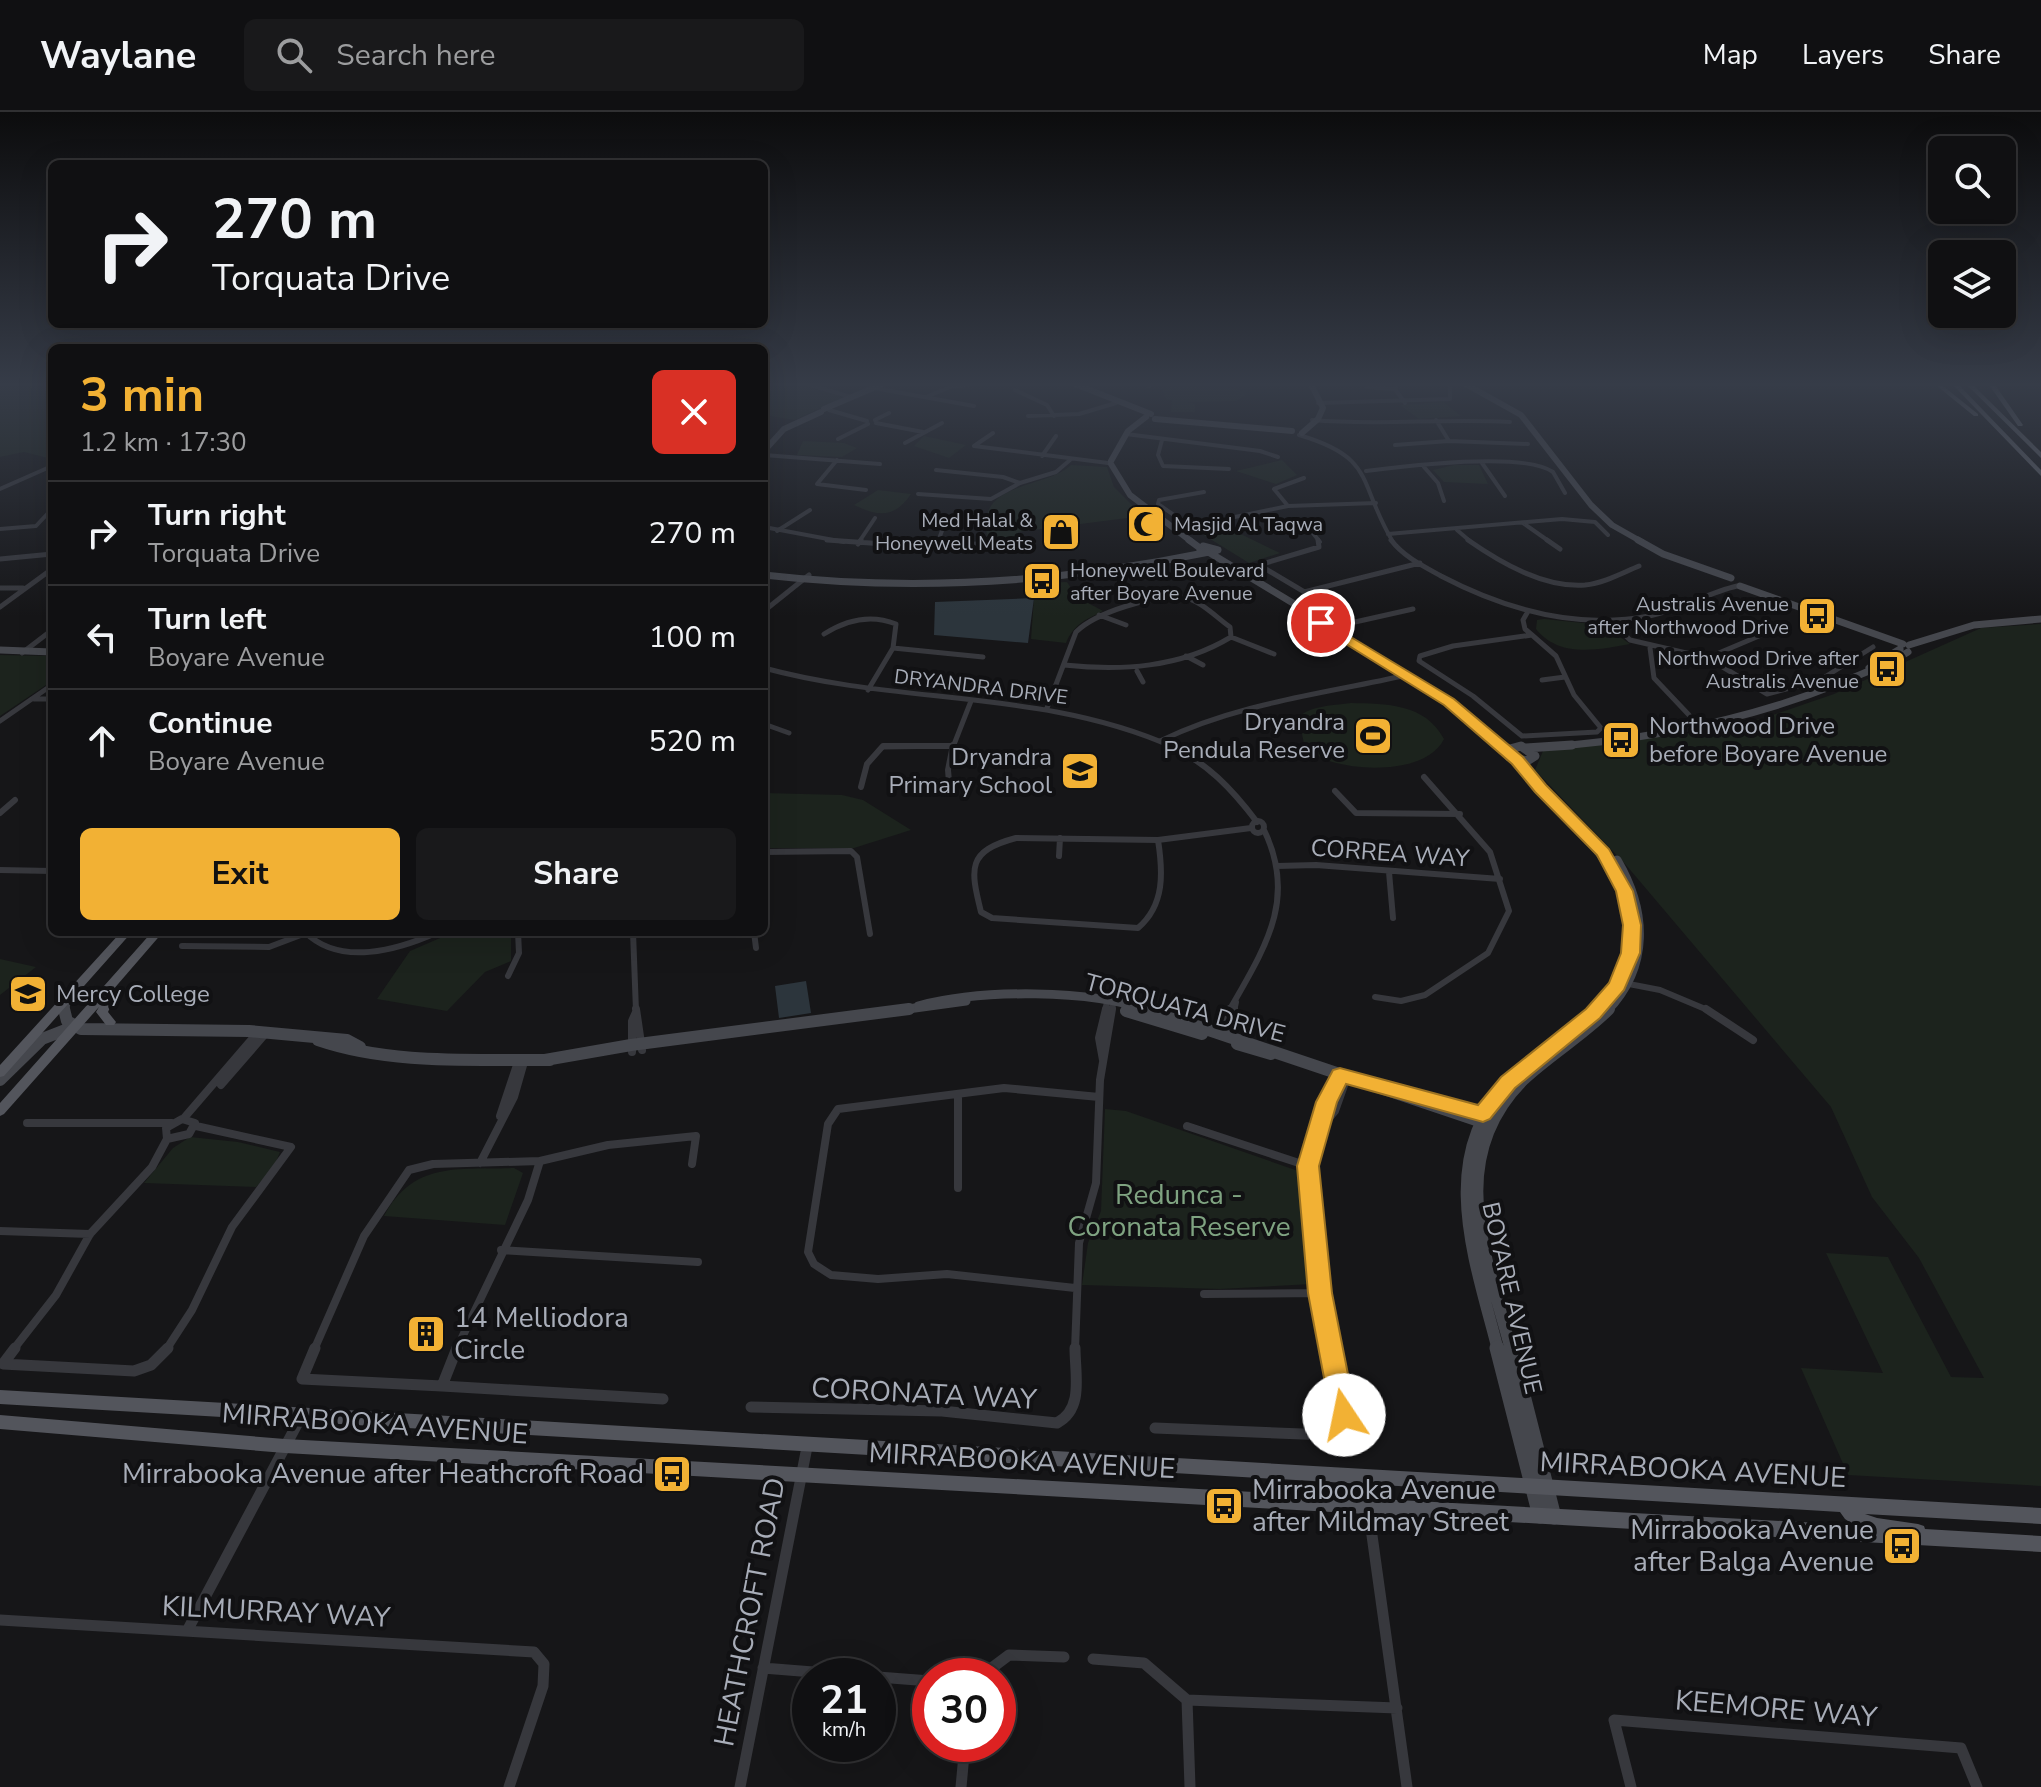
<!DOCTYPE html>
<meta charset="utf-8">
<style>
body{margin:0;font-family:"Nunito Sans",sans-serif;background:#19191b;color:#f1f3f6;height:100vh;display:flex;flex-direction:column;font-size:30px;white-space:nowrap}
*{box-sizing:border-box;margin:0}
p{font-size:26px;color:#9c9d9f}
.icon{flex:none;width:44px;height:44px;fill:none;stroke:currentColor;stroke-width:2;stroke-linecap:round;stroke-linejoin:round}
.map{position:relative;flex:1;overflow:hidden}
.drawer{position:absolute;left:48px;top:232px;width:720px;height:592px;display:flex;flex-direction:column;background:#101012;border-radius:12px;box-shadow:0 8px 32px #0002,0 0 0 2px #303032}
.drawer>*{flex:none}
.hud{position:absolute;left:48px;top:48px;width:720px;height:168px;border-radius:12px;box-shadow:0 8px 32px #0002,0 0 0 2px #303032;background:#101012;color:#f1f3f6;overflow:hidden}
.fabs{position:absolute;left:1928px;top:24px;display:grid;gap:16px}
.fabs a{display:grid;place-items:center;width:88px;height:88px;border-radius:12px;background:#101012;box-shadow:0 8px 32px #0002,0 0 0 2px #303032;font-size:40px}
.speed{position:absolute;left:792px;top:1546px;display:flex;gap:16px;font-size:40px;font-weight:700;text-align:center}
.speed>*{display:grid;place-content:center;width:104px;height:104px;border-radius:50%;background:#101012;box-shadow:0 8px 32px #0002,0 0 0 2px #303032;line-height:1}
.speed small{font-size:20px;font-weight:400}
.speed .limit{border:12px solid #d22;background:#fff;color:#111}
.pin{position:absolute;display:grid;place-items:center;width:68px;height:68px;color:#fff;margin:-34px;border:4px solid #fff;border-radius:50%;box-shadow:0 2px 8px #0007}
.me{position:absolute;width:88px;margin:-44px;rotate:349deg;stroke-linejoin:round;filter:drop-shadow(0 0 6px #0008)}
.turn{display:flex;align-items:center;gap:28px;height:168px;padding:0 32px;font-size:36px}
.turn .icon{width:104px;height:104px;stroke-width:2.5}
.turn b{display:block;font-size:56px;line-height:68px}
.round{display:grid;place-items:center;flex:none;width:84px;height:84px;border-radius:12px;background:#19191b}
.summary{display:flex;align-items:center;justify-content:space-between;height:136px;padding:0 32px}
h1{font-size:48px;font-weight:700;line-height:60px;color:#f2b134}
.button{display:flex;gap:16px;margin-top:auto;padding:16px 32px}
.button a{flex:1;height:92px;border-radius:12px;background:#f2b134;color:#111;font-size:32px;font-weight:700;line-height:92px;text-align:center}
.button a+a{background:#19191b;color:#f1f3f6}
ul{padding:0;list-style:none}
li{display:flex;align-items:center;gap:24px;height:104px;padding:0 32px;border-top:2px solid #303032}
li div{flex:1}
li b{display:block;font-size:30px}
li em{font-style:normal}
header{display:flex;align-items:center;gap:48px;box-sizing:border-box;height:112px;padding:0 40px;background:#101012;border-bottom:2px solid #303032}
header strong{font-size:38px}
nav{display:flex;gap:44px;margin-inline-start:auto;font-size:28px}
.search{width:560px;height:72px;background:#19191b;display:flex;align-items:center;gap:20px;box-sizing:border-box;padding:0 28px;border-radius:12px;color:#9c9d9f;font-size:30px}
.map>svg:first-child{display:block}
</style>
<header>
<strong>Waylane</strong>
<div class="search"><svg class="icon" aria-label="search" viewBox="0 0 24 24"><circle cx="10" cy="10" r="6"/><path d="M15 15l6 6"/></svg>Search here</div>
<nav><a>Map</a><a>Layers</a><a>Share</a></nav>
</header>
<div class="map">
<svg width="2041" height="1675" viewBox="0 0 2041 1675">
<rect width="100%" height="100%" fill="#161618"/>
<path fill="#1c231d" d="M0,270H52V347L24,340L0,345Z
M764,270H788L844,285L795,308L764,303Z
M1169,275L1234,276L1247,282L1236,289L1188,290L1195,292V300H1171L1172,289L1165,286L1163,278Z
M1443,290L1461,304L1419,307L1400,293Z
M924,324L966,333L949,346L914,334Z
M803,329L844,331L857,336L842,345L797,343Z
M1282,348L1297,363L1276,372L1236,359Z
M1071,353L1107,355L1114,375L1143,404L1018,420L1025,430L996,434L987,429C987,421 985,411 987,403C995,371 1051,373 1071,353Z
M1454,353H1479L1488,372L1444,370L1433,358Z
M878,378L911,382C895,406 879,405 854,393Z
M1218,411L1280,441L1249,451L1194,417Z
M1067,470L1077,485L1103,499C1085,508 1074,512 1066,531L1031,527L1034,486L1029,471Z
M1544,507L1603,513L1630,532C1597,538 1559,546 1536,517L1537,508Z
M2041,512V1374L1848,1363L1801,1256L1883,1261L1826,1141L1888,1145L1951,1265L1984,1266L1919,1146L1872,1085L1831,995L1626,753L1535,658L1543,639L1704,619L1764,606L1834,582L1981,516Z
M0,543L52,544V569L0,604Z
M1351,591C1386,592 1425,591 1444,627C1427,662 1356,660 1324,647C1317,644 1310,637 1304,632L1300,612L1293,609C1310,593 1329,594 1351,591Z
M764,681L842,683L863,688L911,718L854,736H764Z
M454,820H511V849L485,860L447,899L377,887L410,839Z
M0,847L36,855L0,883Z
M1105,997L1126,999L1304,1061L1315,1165L1312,1172L1220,1177L1082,1173L1088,1131L1101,1099Z
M190,1025L238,1030L280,1040L273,1057L256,1075L144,1071L173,1036Z
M514,1056L523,1061L505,1113L384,1104C414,1048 460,1058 514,1056Z"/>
<path fill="#2c353c" d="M1034,486L1028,531L934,523L935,490Z
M806,869L811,901L779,906L775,874Z"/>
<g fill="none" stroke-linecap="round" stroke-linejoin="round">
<path stroke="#37383d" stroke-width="4" d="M800,270L851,285
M1146,270L1149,274
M1398,270L1395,277L1405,291
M1367,275L1395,277
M874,276L974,294
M1015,278L1047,293L1054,304
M926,285L950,275L973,272
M1318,291L1450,287V273
M829,298L867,309
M1028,304L1079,302L1116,291
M875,308L889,301
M1312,308C1378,314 1443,306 1510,310
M1436,308L1449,329
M876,311L923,320
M993,321L974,334L1108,351
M1126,322L1260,339L1278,345
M1299,323C1377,346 1357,370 1393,430
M838,327L868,312
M1162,328L1158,343L1163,354L1229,357
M905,331L942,311
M1395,333L1449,329L1528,332
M764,343L880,352
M1042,344L1056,324
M837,348L817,372L866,378
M1482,351L1505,384
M1424,355L1438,371L1444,389
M936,358L1003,365L1020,371
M1366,359C1405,354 1523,339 1553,360L1565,381
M0,377L52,354
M1204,380L1159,388L1158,392L1187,412H1201L1288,394L1376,391
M918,382L991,387L1020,371L1056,360L1070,348
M1288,394L1274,377L1304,366
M1523,411L1550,430
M764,415L844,430
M0,417L36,414L52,397
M1457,418L1471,430
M777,419L810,398
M1312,420L1320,430
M1388,422L1562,407L1595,410L1608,423
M859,430L875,406
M938,430L945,410"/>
<path stroke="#37383d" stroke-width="5" d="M827,428L899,433L982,432
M1318,428L1319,435L1259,453L1355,510L1413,497
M1391,428C1404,445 1423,454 1441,464C1506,498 1576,518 1649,504C1680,498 1707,481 1737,474
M1468,428C1501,451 1544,476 1585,473C1604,471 1622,461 1639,454
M1547,428L1560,437
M858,432L861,428
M937,433L939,428
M0,447L52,442
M0,476H23
M1304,480L1420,451
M0,495L52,457
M764,499L809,463
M1527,501L1523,508L1525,517L1532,523
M1099,503L1126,513
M1611,509L1630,528L1708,546L1767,582L1820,568L1873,535
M824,522C846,508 871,502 896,512L893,536L868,578
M1532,523L1556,544L1574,583L1601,616L1597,620L1522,624L1473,584L1419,549L1420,544L1453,534Z
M1231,525L1274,542
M893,536L983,545
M1650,536L1654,566L1689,603
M22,541L52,518
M1186,544L1203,553
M1707,546L1785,513
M764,556C899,593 1044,577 1173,635
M1137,559L1143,570
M1542,568L1565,565
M34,587H52
M1047,596L1076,520C1096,500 1154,483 1182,485C1199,487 1217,506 1230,515L1231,525C1180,556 1121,559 1064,553
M0,609L52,573
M764,612L789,621
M1160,629C1238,591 1323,582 1407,563
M882,635L954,634
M953,635L971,589"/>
<path stroke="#37383d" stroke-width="6" d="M1168,633C1207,650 1232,677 1257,710
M861,675L867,652L883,634H954
M1335,679L1356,701L1460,702
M950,681L948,658L953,633
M0,701L15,688
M1252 715a6 6 0 1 1 12 0a6 6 0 1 1-12 0Z
M1016,726L1158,728C1163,760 1165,793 1138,816L992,806L981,800C970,756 967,739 1016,726Z
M1158,728L1251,716
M764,740L851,739L857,745L870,822
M1059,744L1060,726
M1277,754L1316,753L1500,767
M0,758L52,759
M1389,760L1393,806
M305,820C340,855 398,838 438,820
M633,820L636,899
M754,820L756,836
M182,834L269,835L306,821
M508,864L519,841L518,820
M1629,872L1660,878L1710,899
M1375,885L1401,889L1425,883L1488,841L1509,799L1490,740L1424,665
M1105,899L1107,890
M1112,899L1113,891
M1229,899C1264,837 1298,788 1264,718
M1234,899L1236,890"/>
<path stroke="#37383d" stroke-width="8" d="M636,897L642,938
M1706,897L1753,928
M1217,921L1230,897
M1226,925L1234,897
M632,940V909L636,900
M1103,948L1099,926L1106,897
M221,973L266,921
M958,982V1076
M500,1004L518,950
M184,1006L258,920
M182,1007L195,1011L189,1022L167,1027L166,1016Z
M27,1011H172
M1187,1014L1308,1054
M1320,1017L1335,999L1347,965
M540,1049L608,1033L696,1024L692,1052
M480,1051L514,985L524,950
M0,1119L90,1122
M501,1138L698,1150
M1075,1176L947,1162L878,1167L831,1163L814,1152L808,1140L828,1012L838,997L1004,976L1099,985
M1204,1182L1320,1181
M13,1238L56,1183L90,1122L152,1055L167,1027
M166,1238L192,1198L232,1115L291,1035L196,1014
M314,1238L364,1124L409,1058L433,1052L540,1049
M456,1238L528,1088L540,1049
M1075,1238L1079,1131L1096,1071L1100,968L1112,897
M1331,1238L1320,1181L1308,1054L1326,990L1340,963"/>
<path stroke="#37383d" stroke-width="11" d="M15,1236L3,1252L134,1259L151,1253L168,1236
M315,1236L302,1267L442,1274L457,1236
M442,1274L663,1287
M751,1295L942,1299L1057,1311C1084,1297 1075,1263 1075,1236
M1155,1316L1328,1323L1342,1317L1344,1303L1331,1236
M1364,1366L1407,1675
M0,1508L534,1540L544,1552L543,1574L509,1675
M187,1519L302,1303
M1093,1547L1144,1551L1187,1588
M763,1556L863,1564
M981,1564L1009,1543L1064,1545
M878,1565L930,1569
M740,1675L807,1335
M961,1675L965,1632
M1190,1675L1187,1588L1397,1596
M1631,1675L1614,1608L1961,1636L1977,1675"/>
<path stroke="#45474d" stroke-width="6" d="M1070,270L1151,302
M1462,270L1521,303L1591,393L1612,413L1642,430
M824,297L887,270
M1155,307L1292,319
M1302,321L1318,307L1323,296L1310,270
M764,339L784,317L821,300
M1111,349L1128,319L1146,305
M1111,352L1130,383L1192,430"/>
<path stroke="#45474d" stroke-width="7" d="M1189,428L1200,436
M1638,428L1663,442L1731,466
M1203,434L1218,438L1204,441L1200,438Z
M1210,441L1311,502
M764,463C913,480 1058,471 1204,441
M1740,474L1903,532
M1305,500L1449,590L1502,635
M1909,533L1974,513L2041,507
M0,538L52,540
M1869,556L1900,537
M1518,635H1522
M1545,635C1646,628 1746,609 1840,571C1863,561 1887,553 1908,540"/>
<path stroke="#45474d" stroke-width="9" d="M1500,633L1506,638
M1521,634L1535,644L1527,649L1509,645L1506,638Z
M1526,636L1572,633
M1518,649C1577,719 1693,805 1597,899
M918,894C982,877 1089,877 1152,899
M63,899L69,885
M893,899L966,889
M1607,899C1650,854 1647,799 1617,748"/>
<path stroke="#45474d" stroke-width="12" d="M64,897L67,909L81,917L249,919L347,928L360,935
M1146,897L1485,1011
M1126,899L1202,922
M318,928C391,953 474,947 550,948
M1237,932L1271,942
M545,948L631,933L909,897
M0,968L42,927L78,913
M1441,992L1487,1003
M1498,1238C1476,1151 1435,1045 1509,971C1536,943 1571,924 1599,897
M1511,1238C1487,1145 1443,1047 1524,967C1551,942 1583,923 1609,897"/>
<path stroke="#45474d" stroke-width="15" d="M1497,1236L1540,1404
M1511,1236L1554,1405"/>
<path fill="#53555c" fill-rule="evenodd" d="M121,820H132L4,964L0,965V953Z
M152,820H163L112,879L116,882L108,900L116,910L114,913H106L96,900L99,895L4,1002L0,1004V991Z
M0,1278L2041,1396V1412L1865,1402L1877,1406L1918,1412L1924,1414L1925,1417L2041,1424V1440L285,1341L0,1317V1303L285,1327L1854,1413L1845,1407L1840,1400L0,1292Z"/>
<path fill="#63666e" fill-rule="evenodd" d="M1932,270H1938L1978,302V304H1974Z
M1950,270H1956L2041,358V364Z
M1964,270H1970L2041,340V346Z
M1987,270H1993L2023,313L2022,314H2018Z"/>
</g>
<linearGradient id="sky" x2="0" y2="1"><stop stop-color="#0c0c0d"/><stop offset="0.54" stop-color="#363c48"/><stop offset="1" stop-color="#363c48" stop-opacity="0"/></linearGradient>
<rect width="2041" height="504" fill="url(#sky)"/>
<path fill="#f2b134" stroke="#9d7322" stroke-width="2" d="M1321,507L1454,587L1523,645L1546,673L1609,737L1633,779L1641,813L1640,841L1624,878L1600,906L1515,976L1490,1007L1483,1010L1346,972L1337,990L1319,1054L1332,1181L1356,1303L1353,1311L1344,1314L1334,1311L1331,1303L1308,1181L1297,1054L1316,990L1333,958L1340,956L1478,993L1501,965L1586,897L1609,871L1621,841L1623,813L1616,779L1597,743L1535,680L1512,652L1444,593L1317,514L1315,511Z"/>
<defs>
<symbol id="mosque-square" viewBox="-11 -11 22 22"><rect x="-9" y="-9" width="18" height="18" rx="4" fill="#f2b134" stroke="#111113"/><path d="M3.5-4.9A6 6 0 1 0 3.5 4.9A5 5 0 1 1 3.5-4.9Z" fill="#111"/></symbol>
<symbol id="shop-square" viewBox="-11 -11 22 22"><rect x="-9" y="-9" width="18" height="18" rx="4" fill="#f2b134" stroke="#111113"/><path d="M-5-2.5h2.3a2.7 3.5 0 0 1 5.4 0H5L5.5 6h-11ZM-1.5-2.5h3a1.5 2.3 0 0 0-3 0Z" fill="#111"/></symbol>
<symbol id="bus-square" viewBox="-11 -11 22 22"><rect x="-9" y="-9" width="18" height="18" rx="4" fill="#f2b134" stroke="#111113"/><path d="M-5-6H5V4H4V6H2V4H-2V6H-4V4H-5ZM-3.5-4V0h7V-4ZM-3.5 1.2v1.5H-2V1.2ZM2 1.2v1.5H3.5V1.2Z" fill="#111"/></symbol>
<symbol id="stadium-square" viewBox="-11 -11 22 22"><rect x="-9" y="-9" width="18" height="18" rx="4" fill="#f2b134" stroke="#111113"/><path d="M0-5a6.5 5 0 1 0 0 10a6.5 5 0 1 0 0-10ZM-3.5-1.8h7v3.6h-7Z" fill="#111"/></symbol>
<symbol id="school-square" viewBox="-11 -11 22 22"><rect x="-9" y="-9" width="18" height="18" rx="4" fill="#f2b134" stroke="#111113"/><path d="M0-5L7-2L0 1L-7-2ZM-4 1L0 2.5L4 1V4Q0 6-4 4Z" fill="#111"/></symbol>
<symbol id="building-square" viewBox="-11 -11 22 22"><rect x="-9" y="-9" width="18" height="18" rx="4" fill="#f2b134" stroke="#111113"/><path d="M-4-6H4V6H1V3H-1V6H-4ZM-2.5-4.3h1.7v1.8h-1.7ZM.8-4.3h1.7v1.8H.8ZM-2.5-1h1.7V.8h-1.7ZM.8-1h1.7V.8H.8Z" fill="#111"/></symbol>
</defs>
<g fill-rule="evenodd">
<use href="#mosque-square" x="1124" y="390" width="44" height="44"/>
<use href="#shop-square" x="1039" y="398" width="44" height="44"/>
<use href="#bus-square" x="1020" y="447" width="44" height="44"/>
<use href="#bus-square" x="1795" y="482" width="44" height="44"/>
<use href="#bus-square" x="1865" y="535" width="44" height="44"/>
<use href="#stadium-square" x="1351" y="602" width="44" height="44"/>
<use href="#bus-square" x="1599" y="606" width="44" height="44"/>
<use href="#school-square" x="1058" y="637" width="44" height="44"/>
<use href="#school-square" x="6" y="860" width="44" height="44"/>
<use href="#building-square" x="404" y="1200" width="44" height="44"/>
<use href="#bus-square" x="650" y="1340" width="44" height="44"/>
<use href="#bus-square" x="1202" y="1372" width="44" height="44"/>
<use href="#bus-square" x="1880" y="1412" width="44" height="44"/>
</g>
<g text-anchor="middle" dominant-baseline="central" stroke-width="8" stroke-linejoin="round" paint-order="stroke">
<g font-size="20" fill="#a8adb8" stroke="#111113" text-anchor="end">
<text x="1033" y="408">Med Halal &amp;<tspan x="1033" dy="23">Honeywell Meats</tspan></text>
<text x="1174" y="412" text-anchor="start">Masjid Al Taqwa</text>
<text x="1070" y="458" text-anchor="start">Honeywell Boulevard<tspan x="1070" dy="23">after Boyare Avenue</tspan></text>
<text x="1789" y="492">Australis Avenue<tspan x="1789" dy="23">after Northwood Drive</tspan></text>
<text x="1859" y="546">Northwood Drive after<tspan x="1859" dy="23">Australis Avenue</tspan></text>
</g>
<g font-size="20" fill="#a8adb8" stroke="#111113">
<text transform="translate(981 575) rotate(7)">DRYANDRA DRIVE</text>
</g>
<g font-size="24" fill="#a8adb8" stroke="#111113" text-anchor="end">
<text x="1345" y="610">Dryandra<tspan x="1345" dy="28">Pendula Reserve</tspan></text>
<text x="1649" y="614" text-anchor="start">Northwood Drive<tspan x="1649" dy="28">before Boyare Avenue</tspan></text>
<text x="1052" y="645">Dryandra<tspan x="1052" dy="28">Primary School</tspan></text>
<text x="56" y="882" text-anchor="start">Mercy College</text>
</g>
<g font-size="24" fill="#a8adb8" stroke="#111113">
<text transform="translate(1390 741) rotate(4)">CORREA WAY</text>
<text transform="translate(1185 896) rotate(15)">TORQUATA DRIVE</text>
<text transform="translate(1512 1186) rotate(77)">BOYARE AVENUE</text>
</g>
<g font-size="28" fill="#7fa381" stroke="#111113">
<text x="1179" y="1083">Redunca -<tspan x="1179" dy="32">Coronata Reserve</tspan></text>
</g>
<g font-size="28" fill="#a8adb8" stroke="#111113" text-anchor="start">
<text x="454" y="1206">14 Melliodora<tspan x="454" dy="32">Circle</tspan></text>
<text x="644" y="1362" text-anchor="end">Mirrabooka Avenue after Heathcroft Road</text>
<text x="1252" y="1378">Mirrabooka Avenue<tspan x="1252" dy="32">after Mildmay Street</tspan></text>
<text x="1874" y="1418" text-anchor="end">Mirrabooka Avenue<tspan x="1874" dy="32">after Balga Avenue</tspan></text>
</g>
<g font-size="28" fill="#a8adb8" stroke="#111113">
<text transform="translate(924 1282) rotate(3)">CORONATA WAY</text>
<text transform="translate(375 1312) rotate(4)">MIRRABOOKA AVENUE</text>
<text transform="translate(1022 1349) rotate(3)">MIRRABOOKA AVENUE</text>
<text transform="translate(1693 1358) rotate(3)">MIRRABOOKA AVENUE</text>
<text transform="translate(276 1500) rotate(3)">KILMURRAY WAY</text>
<text transform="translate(750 1500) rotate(-79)">HEATHCROFT ROAD</text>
<text transform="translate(1776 1597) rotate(5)">KEEMORE WAY</text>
</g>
</g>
</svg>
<div class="fabs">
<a><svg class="icon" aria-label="search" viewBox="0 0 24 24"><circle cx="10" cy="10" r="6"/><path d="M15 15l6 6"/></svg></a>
<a><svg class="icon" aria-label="layers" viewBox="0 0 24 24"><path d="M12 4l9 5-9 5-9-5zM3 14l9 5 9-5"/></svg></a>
</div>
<div class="speed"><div>21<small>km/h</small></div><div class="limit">30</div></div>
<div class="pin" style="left:1321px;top:511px;background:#d93025"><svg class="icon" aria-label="arrive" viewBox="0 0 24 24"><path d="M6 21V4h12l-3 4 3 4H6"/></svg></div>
<svg class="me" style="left:1344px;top:1303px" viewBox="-20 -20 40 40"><circle r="19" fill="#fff"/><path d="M0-13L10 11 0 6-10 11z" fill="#f2b134"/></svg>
<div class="hud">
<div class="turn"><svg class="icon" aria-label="right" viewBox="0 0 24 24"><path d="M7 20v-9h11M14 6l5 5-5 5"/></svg><div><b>270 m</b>Torquata Drive</div></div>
</div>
<section class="drawer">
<div class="summary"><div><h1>3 min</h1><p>1.2 km · 17:30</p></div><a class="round" style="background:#d93025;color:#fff"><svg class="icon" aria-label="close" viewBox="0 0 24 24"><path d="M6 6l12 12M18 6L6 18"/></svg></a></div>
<ul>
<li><svg class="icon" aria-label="right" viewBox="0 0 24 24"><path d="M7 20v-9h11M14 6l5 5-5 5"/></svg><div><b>Turn right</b><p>Torquata Drive</p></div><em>270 m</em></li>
<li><svg class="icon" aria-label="left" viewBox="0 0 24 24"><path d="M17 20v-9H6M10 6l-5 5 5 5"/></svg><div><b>Turn left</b><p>Boyare Avenue</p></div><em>100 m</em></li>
<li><svg class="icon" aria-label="ahead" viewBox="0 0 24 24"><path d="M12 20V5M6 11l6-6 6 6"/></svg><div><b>Continue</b><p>Boyare Avenue</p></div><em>520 m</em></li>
</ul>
<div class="button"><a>Exit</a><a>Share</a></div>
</section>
</div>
